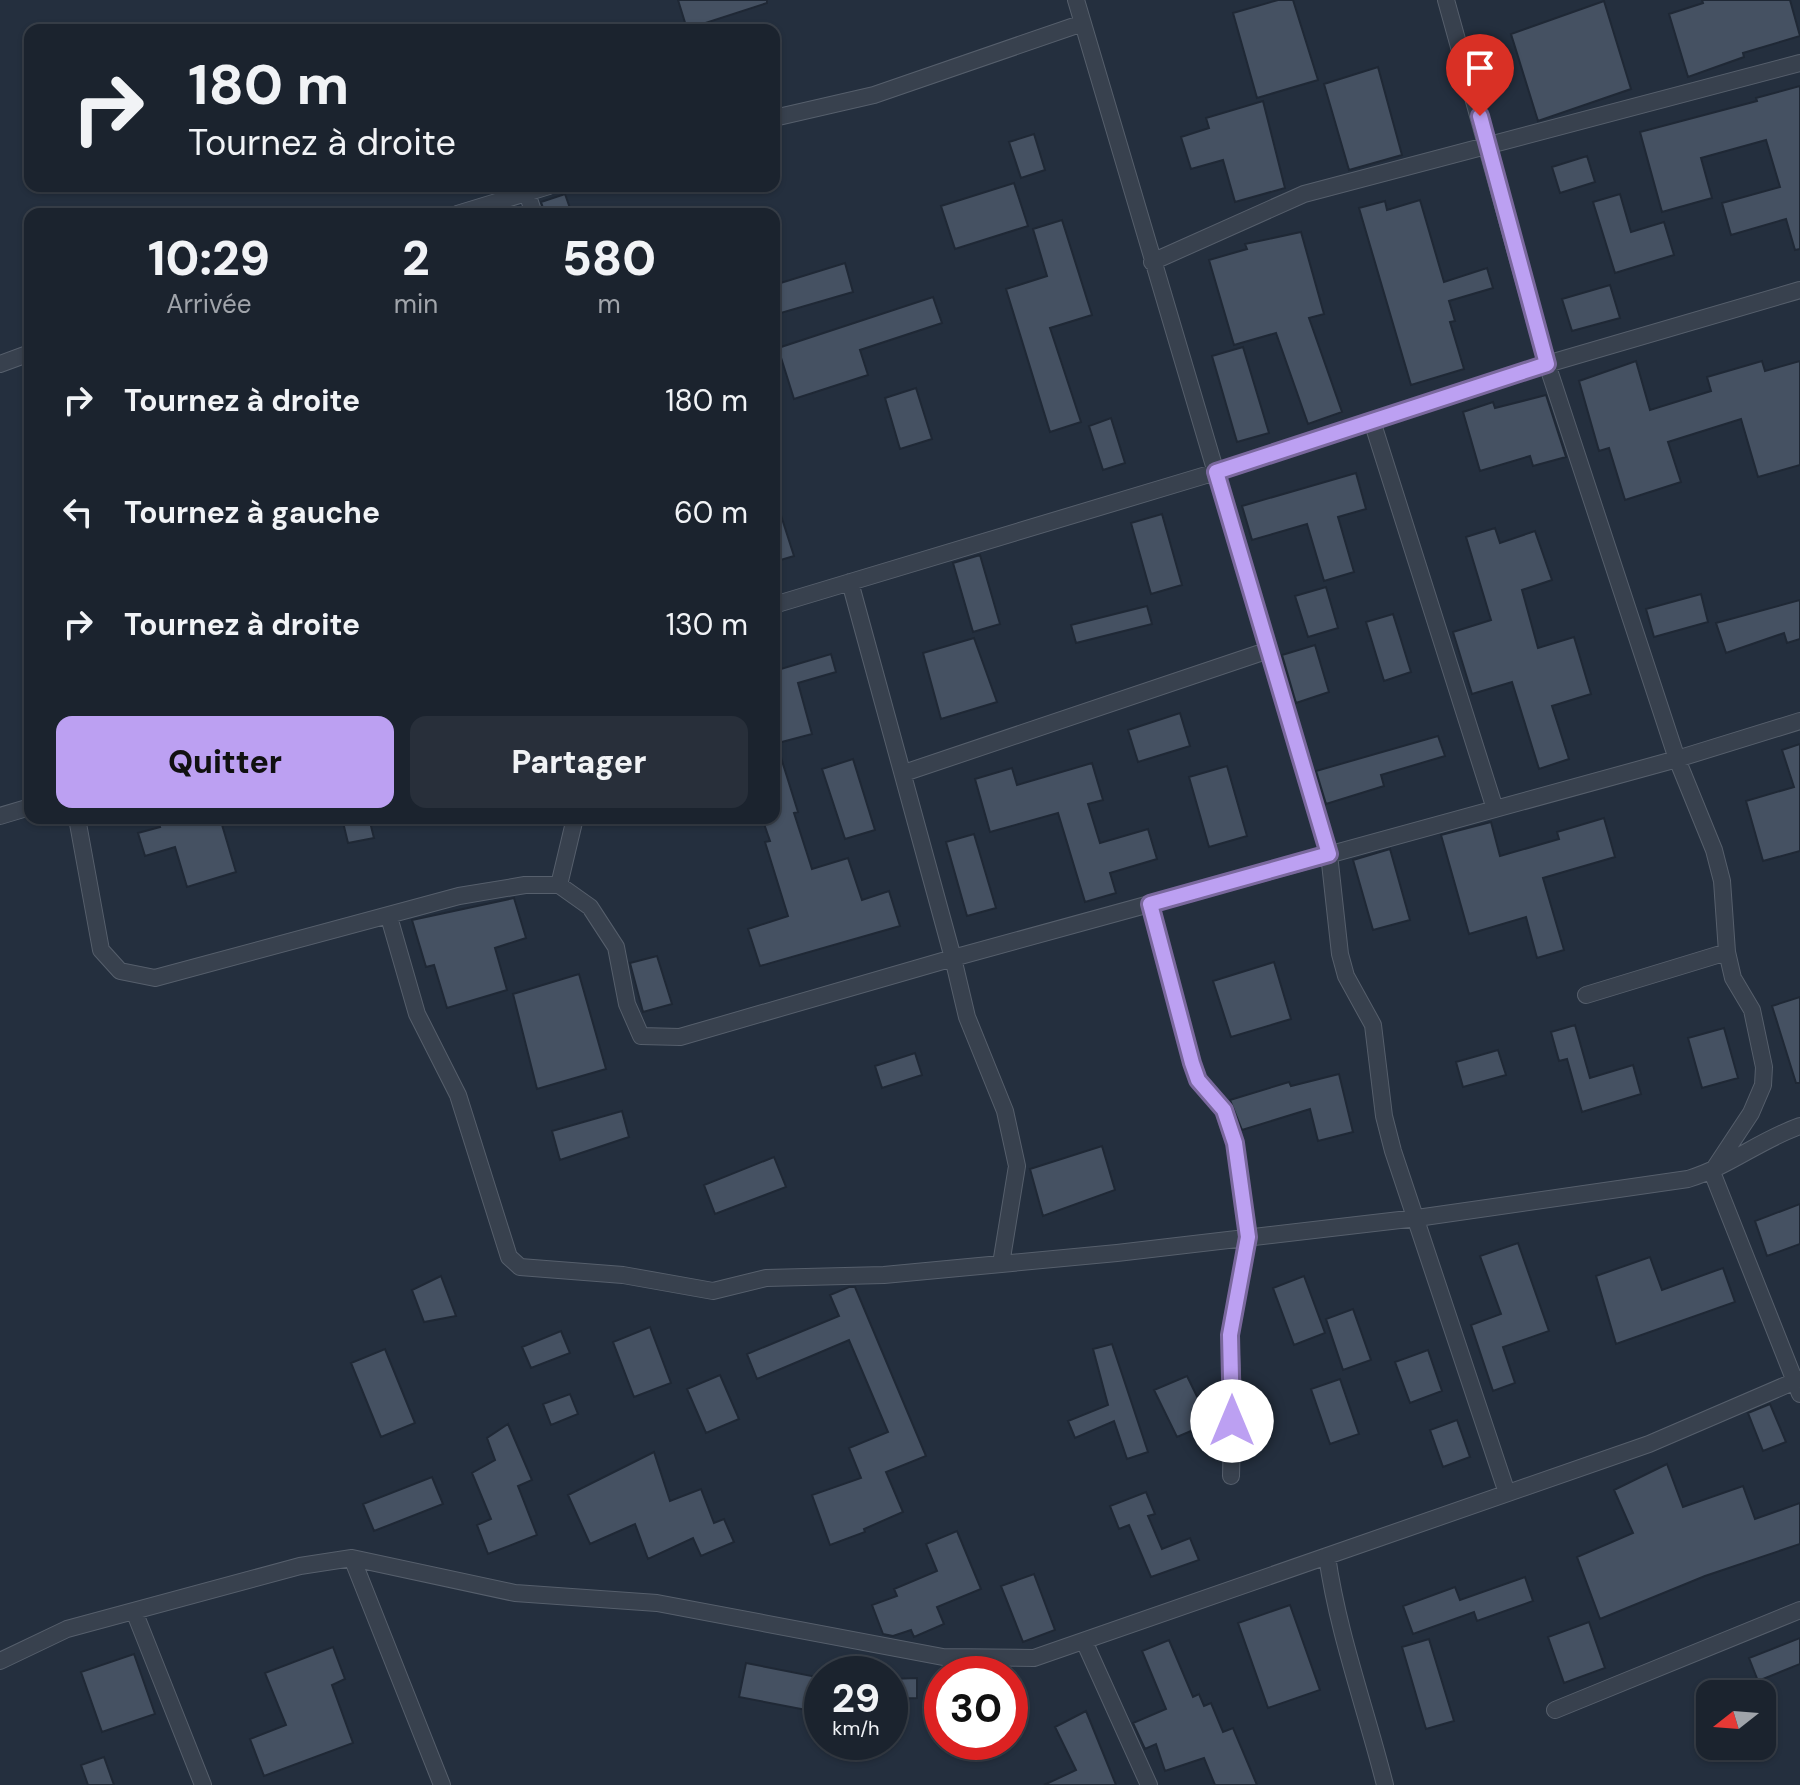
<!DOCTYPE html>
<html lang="fr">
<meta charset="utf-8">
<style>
body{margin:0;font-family:"DM Sans",sans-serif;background:#282f3a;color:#f1f3f6;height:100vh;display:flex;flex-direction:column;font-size:30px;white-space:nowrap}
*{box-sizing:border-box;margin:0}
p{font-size:26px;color:#a0a4aa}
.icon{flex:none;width:44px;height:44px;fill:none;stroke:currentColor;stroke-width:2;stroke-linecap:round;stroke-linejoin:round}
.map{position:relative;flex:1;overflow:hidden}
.side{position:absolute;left:24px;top:208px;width:756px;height:616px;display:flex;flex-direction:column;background:#1b232e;border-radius:16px;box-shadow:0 2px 6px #0004,0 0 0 2px #39404a}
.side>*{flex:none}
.hud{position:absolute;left:24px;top:24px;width:756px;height:168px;border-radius:16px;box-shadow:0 2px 6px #0004,0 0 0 2px #39404a;background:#1b232e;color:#f1f3f6;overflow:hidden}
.needle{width:52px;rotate:253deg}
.fabs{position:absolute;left:1696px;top:1680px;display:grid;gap:16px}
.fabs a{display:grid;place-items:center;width:80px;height:80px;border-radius:16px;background:#1b232e;box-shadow:0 2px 6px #0004,0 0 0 2px #39404a;font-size:40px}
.speed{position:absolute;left:804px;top:1656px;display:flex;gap:16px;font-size:40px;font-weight:700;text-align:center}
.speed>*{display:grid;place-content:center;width:104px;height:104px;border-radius:50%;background:#1b232e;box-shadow:0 2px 6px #0004,0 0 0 2px #39404a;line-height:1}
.speed small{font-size:20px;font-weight:400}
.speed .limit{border:12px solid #d22;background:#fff;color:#111}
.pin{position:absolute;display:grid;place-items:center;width:68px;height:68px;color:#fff;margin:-82px -34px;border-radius:50% 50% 50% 0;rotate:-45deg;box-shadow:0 0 8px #0007}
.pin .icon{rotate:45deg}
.me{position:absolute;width:88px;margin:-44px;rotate:0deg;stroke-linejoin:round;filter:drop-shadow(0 0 6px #0008)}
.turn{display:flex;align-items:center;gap:28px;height:168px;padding:0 32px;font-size:36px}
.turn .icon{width:104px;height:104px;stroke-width:2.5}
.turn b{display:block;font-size:56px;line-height:68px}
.eta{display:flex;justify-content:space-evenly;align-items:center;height:136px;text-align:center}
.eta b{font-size:48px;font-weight:800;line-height:56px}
.cta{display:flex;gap:16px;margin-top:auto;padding:16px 32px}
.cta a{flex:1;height:92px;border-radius:16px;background:#bca0f2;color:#111;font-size:32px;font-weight:800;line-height:92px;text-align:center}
.cta a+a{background:#282f3a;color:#f1f3f6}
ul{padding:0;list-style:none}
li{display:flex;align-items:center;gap:24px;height:112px;padding:0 32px}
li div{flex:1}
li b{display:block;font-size:30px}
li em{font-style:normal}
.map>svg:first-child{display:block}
</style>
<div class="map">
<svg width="1800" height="1785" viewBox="0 0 1800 1785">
<rect width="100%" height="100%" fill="#242f3e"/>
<path fill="#455162" stroke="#1f2835" stroke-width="2" d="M678,0H767V3L687,29Z
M1278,0H1293L1318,80L1257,98L1233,13Z
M1702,0H1790L1800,36L1743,53L1744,57L1688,77L1669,14L1703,3Z
M1604,1L1631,89L1538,121L1511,34Z
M1378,67L1402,155L1349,170L1324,84Z
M1800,86V249L1795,250L1786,219L1731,235L1722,203L1780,187L1766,140L1701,158L1712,198L1662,212L1640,132L1757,101L1756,98Z
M1263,101L1285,188L1235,202L1223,160L1191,169L1181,137L1209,128L1206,118Z
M1034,134L1045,170L1021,178L1009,142Z
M1587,156L1595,182L1560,193L1552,167Z
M1014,183L1028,226L955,249L941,206Z
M565,194L572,214H545L541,202Z
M1620,194L1631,232L1664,222L1674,255L1615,273L1593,202Z
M1420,200L1444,282L1487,268L1493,288L1449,301L1455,321L1450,322L1464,369L1411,385L1359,208L1385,201L1387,210Z
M1062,220L1092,315L1050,328L1081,422L1050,432L1006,289L1047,276L1033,229Z
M1301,232L1324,314L1309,318L1342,412L1308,424L1276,333L1234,345L1209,260L1247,249L1245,244Z
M845,263L853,292L774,315V285Z
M1610,285L1620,318L1572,331L1562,299Z
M933,297L942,323L860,350L868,375L794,399L778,348Z
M1243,347L1269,433L1237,442L1212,356Z
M1636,361L1650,410L1711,391L1707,377L1762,361L1765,371L1800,361V465L1758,477L1741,419L1668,442L1681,482L1625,500L1609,448L1599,451L1579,381Z
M916,388L932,439L900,449L885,398Z
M1546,395L1566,457L1533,466L1530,456L1480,471L1463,412L1493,402L1495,408Z
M1111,418L1125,463L1103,470L1089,426Z
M1356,473L1366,509L1338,517L1354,572L1324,581L1307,524L1252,540L1242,506Z
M777,503L794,556L774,562V504Z
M1162,514L1182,585L1151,594L1131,523Z
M1495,528L1500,543L1535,531L1552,580L1522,590L1538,648L1574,637L1591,694L1552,706L1569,759L1539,769L1512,682L1472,694L1453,632L1491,620L1466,537Z
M980,555L1000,624L973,632L953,563Z
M1326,587L1338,628L1308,637L1295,596Z
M1701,594L1708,622L1654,637L1646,609Z
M1800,600V639L1787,643L1784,633L1726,653L1716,623Z
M1147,606L1152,624L1076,643L1071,625Z
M1393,614L1411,672L1384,681L1366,622Z
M974,638L997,702L941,719L923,653Z
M1315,645L1329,692L1296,703L1282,655Z
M831,654L836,672L798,683L812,734L778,743L774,727V671Z
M1180,713L1190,746L1138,762L1128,730Z
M1438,736L1445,756L1381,775L1384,786L1326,804L1316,771Z
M1800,744V851L1763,861L1746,801L1794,787L1782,750Z
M774,748H778L798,812L794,813L812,869L848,858L862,900L889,891L900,926L760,966L748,929L788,916L765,842L770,841L762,818H774Z
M853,759L875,830L845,839L822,769Z
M1092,763L1103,800L1088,804L1100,843L1148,829L1157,859L1110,873L1116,893L1085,902L1058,813L990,832L975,779L1012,768L1017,785Z
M1227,766L1247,836L1209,847L1189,777Z
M157,818H220L236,872L187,887L175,847L145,856L138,833L160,827Z
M342,818H369L374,838L348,843Z
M1604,818L1615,857L1543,878L1564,950L1537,958L1526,917L1469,934L1441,835L1491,822L1500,856L1559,839L1557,832Z
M974,834L996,908L967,916L946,842Z
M1390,849L1410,920L1373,930L1353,860Z
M514,898L526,938L495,948L507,990L447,1008L434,965L426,967L412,920Z
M657,956L672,1004L643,1012L630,963Z
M1274,962L1291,1019L1231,1037L1213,981Z
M579,974L606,1069L537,1089L513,994Z
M1800,997V1083H1796L1772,1006Z
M1575,1025L1590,1078L1633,1065L1641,1094L1582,1112L1567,1059L1559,1061L1551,1032Z
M1724,1028L1738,1078L1702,1088L1688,1038Z
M1498,1050L1506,1075L1463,1087L1456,1062Z
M915,1053L922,1075L882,1088L875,1066Z
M1339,1074L1353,1132L1318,1141L1310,1109L1242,1130L1230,1100L1289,1082L1291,1086Z
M622,1111L629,1137L560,1160L552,1131Z
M1102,1146L1115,1190L1043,1216L1030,1169Z
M774,1157L786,1187L715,1214L704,1185Z
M1800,1204V1244L1767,1256L1755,1221Z
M1518,1243L1549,1331L1503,1347L1515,1383L1493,1391L1471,1325L1501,1314L1480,1256Z
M1650,1257L1662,1290L1723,1268L1735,1302L1616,1344L1596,1276Z
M441,1276L456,1316L424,1322L412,1290Z
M1304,1276L1325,1333L1294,1345L1273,1288Z
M849,1287H855L926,1456L886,1472L903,1512L864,1529L865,1532L830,1545L812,1495L861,1478L849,1448L888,1432L849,1340L757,1379L747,1354L839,1316L830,1295Z
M1353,1309L1371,1360L1343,1370L1326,1319Z
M650,1327L671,1383L634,1397L613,1342Z
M561,1331L570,1353L531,1368L522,1347Z
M1112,1344L1148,1452L1127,1459L1114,1421L1075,1438L1068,1421L1108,1405L1093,1349Z
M385,1349L415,1423L381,1437L351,1363Z
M1428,1350L1442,1391L1410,1403L1395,1362Z
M720,1375L739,1419L706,1433L687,1389Z
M1187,1376L1210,1423L1177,1437L1154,1390Z
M1340,1379L1359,1434L1330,1444L1311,1389Z
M570,1394L578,1414L551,1425L543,1404Z
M1770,1404L1786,1442L1763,1451L1748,1413Z
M1457,1420L1470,1457L1443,1467L1430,1430Z
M508,1424L532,1480L518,1486L537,1535L488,1554L477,1525L491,1519L472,1473L495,1460L487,1438Z
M654,1452L670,1501L701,1489L714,1523L724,1519L734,1542L701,1556L693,1538L648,1559L635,1524L590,1544L568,1495Z
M1667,1464L1683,1507L1743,1486L1755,1519L1800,1503V1544L1705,1576L1600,1619L1577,1557L1633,1533L1614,1490Z
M432,1477L443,1504L374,1531L363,1504Z
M1146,1492L1155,1514L1148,1516L1162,1549L1190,1538L1199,1560L1151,1577L1129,1525L1119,1529L1110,1506Z
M957,1531L981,1589L937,1607L944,1624L914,1637L911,1630L893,1636L883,1634L872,1605L897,1596L894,1589L937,1571L926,1544Z
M1034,1574L1055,1630L1023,1642L1001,1586Z
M1525,1577L1533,1601L1477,1621L1474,1612L1413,1634L1403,1606L1455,1587L1460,1600Z
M1290,1605L1320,1690L1268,1708L1238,1623Z
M1589,1622L1605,1668L1564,1683L1548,1637Z
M1800,1638V1664L1758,1681L1749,1658Z
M1429,1639L1454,1721L1426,1729L1402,1647Z
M1169,1640L1193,1697L1199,1694L1204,1706L1211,1703L1223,1732L1233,1728L1257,1785H1215L1204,1758L1165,1771L1156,1744L1145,1749L1133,1723L1166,1709L1142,1651Z
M333,1647L345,1679L332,1685L353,1743L264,1776L250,1739L286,1725L265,1673Z
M134,1654L155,1714L102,1732L81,1672Z
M746,1663L822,1678V1713L739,1697Z
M917,1678V1698L890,1699V1679Z
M1086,1711L1116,1785H1044L1076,1770L1055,1727Z
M104,1757L114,1785H88L81,1765Z"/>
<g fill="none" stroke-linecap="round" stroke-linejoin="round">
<defs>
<path id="minor" d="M1076,0L1329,854L1340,954L1346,976L1373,1025L1384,1116L1393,1151L1507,1493
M1446,0L1547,364L1677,759L1714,850L1722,881L1727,952L1733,978L1752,1010L1764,1067L1763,1085L1751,1113L1712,1172L1800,1394
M774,118L874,95L1080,24
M527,193L534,214
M457,214L549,186
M1152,262L1304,194L1800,63
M0,364L30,353
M1372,421L1495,809
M850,582L953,958L1677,759L1800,721
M774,605L1216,472L1547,364L1800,290
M904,773L1269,650
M0,816L30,807
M77,818L101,950L120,971L155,978L459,896L525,885H559L590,907L616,947L627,1004L641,1036L680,1037L953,958L967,1017L1005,1111L1017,1166L1001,1264
M559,885L575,818
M1150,904L1192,1063L1198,1080L1224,1110L1235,1143L1248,1237L1230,1335L1233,1394L1231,1476
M389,917L417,1014L458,1095L509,1257L520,1267L623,1275L713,1291L766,1278L884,1275L1117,1253L1417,1218L1688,1179C1728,1167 1760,1140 1800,1126
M1586,995L1727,952
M1327,1556C1338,1634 1366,1709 1385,1785
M352,1558L442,1785
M134,1611L203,1785
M1084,1641L1149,1785
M0,1661L67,1629L300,1566L352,1558L515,1593L657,1603L943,1657L1034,1658L1649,1444L1800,1379
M1555,1710L1800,1610"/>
</defs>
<use href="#minor" stroke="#565f6c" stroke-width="18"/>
<use href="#minor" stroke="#38414e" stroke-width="16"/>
</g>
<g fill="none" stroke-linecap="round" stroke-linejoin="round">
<defs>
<path id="route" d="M1232,1421L1230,1335L1248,1237L1235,1143L1224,1110L1198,1080L1192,1063L1150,904L1329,854L1216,472L1547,364L1480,116"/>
</defs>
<use href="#route" stroke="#7a689d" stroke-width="20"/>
<use href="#route" stroke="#bca0f2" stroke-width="14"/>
</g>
</svg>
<div class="fabs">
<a><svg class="needle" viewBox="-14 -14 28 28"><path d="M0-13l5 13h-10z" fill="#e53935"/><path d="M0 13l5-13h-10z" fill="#a0a4aa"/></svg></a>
</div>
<div class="speed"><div>29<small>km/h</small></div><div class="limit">30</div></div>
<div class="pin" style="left:1480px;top:116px;background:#d93025"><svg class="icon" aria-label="arrive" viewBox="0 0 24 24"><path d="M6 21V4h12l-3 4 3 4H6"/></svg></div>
<svg class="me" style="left:1232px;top:1421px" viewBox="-20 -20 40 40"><circle r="19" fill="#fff"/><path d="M0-13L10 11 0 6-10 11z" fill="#bca0f2"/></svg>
<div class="hud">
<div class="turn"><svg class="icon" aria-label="right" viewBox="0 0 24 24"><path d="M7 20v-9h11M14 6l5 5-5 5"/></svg><div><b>180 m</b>Tournez à droite</div></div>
</div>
<section class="side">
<div class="eta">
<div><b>10:29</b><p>Arrivée</p></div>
<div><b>2</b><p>min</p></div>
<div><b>580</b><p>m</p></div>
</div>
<ul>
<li><svg class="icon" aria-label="right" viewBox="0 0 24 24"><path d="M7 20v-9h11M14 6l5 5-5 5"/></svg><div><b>Tournez à droite</b></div><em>180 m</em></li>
<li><svg class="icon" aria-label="left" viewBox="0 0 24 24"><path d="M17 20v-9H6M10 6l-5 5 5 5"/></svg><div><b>Tournez à gauche</b></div><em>60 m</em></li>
<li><svg class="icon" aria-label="right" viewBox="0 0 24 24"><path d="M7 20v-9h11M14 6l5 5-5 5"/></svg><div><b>Tournez à droite</b></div><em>130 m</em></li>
</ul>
<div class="cta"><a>Quitter</a><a>Partager</a></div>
</section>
</div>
